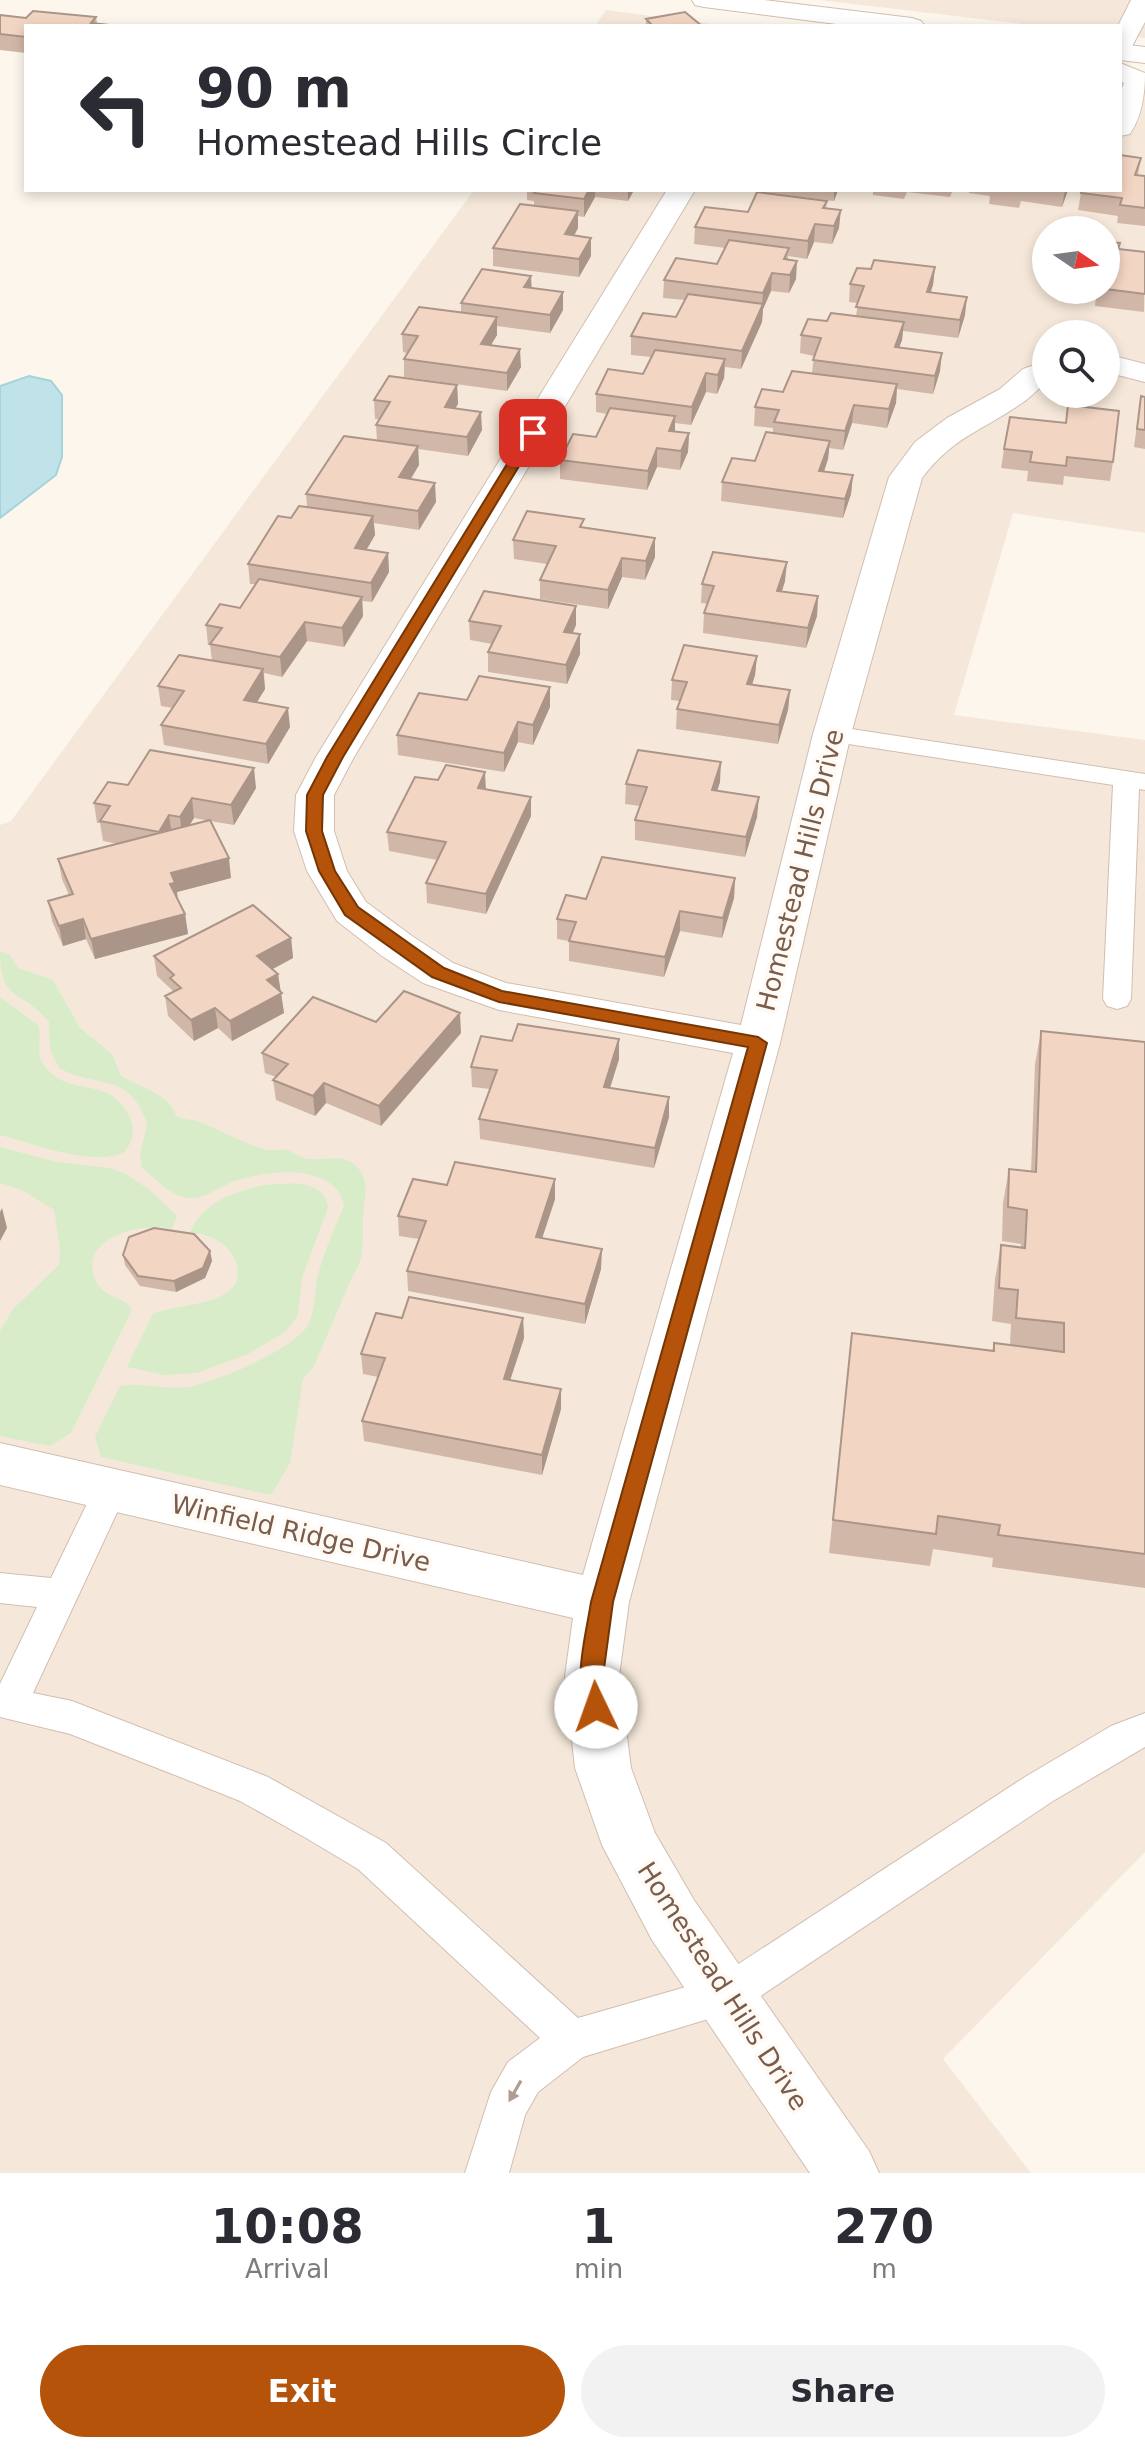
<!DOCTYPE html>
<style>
body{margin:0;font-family:"DejaVu Sans",sans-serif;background:#f2f2f3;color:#2b2b33;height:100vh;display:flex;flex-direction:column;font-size:30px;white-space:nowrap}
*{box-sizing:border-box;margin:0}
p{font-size:26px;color:#7c7c81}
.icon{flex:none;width:44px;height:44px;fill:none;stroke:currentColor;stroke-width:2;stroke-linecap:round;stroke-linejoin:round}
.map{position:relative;height:2173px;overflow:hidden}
.details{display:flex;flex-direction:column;background:#fff;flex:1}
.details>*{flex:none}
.guide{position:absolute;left:24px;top:24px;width:1098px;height:168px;border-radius:0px;box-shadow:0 4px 12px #0003;background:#fff;color:#2b2b33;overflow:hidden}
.needle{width:52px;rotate:103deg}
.controls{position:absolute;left:1032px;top:216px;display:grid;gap:16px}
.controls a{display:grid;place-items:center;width:88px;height:88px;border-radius:50%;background:#fff;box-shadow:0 4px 12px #0003;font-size:40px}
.pin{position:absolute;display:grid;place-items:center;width:68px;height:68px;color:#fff;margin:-34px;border-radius:16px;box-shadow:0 4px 12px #0006}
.me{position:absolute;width:88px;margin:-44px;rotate:357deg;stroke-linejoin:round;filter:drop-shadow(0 0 6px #0008)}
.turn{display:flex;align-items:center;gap:28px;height:168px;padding:0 40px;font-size:36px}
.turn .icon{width:104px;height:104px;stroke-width:2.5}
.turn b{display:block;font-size:56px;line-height:68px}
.eta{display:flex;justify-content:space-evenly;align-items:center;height:136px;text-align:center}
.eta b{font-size:48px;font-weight:700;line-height:56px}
.primary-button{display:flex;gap:16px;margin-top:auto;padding:16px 40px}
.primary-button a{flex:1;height:92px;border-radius:48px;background:#b45309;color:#fff;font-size:32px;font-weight:700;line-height:92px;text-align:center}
.primary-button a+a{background:#f2f2f3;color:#2b2b33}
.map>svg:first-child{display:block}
</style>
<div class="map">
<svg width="1145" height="2173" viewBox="0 0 1145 2173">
<rect width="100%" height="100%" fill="#fdf6ec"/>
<path fill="#f5e8da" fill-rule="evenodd" d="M820,0H1145V38L1120,35V26H1039Z
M606,10L726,26H595Z
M1120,78L1145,81V533L1013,513L954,715L1145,740V1852L943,2059L1031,2173H0V825L11,821L474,190H1120ZM1046,230H1106V290H1046ZM1046,334H1106V394H1046Z"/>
<path fill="#d8ecc9" d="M0,951L9,954L18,968L53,980L80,1028L112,1054L121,1076C139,1087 172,1095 176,1116C183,1120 192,1119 200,1122C218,1129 249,1146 268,1150C274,1151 281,1148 287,1150C295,1152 300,1158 309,1159C325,1161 343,1153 356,1166C372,1181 363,1200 363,1218C362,1242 366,1257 352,1277L314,1366L303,1379L290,1463L271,1495L101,1457L95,1437L120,1386C142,1382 164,1390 187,1387C214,1383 298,1348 309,1323C316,1308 314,1291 318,1275C324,1252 334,1229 344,1206C336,1162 266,1170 235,1181C220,1186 204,1200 188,1198C171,1197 155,1178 142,1168L140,1155L147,1124C131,1071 96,1089 59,1068L50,1049L49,1022C23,989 0,1004 0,951Z
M0,997L38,1025C44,1044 31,1053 50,1072C67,1089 90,1084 109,1094C130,1106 142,1133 124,1152C94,1168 32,1143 0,1135Z
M0,1147L57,1162L109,1168L124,1173L149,1189L177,1216L172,1229C140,1221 72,1240 98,1285C106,1298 126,1297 132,1310L71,1433L50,1446L0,1436V1331L13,1309L59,1265L60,1249L54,1210L22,1190L0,1183Z
M264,1185C287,1183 326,1178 328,1208L303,1275L297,1317L285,1332L248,1354L197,1373L164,1375L127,1367L153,1314C174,1303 254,1307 235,1260C227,1241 209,1235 190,1232C204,1201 233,1193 264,1185Z"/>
<path fill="#bfe3e8" stroke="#a5d3da" stroke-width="2" d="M29,376L51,381L62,395V457L56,475L0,518V386Z"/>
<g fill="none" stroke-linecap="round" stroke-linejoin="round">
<defs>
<path id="service" d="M832,726L1145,774V790L1139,789L1131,999L1127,1006L1117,1009L1107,1006L1103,999L1113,785L823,740L819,734L823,728Z
M111,1475L123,1479L128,1489L33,1693L72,1701L268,1777L386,1843L578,2018L717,1978L1025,1777L1111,1726L1145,1713V1747L1053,1801L741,2009L583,2057L538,2092L525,2115L509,2173H465L491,2092L508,2062L540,2038L358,1869L306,1838L240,1801L175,1775L70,1734L0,1717V1684L37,1607L0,1603V1573L51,1578L99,1479Z"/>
<path id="minor" d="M1131,0H1145V22L1129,52L1120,55L1118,26Z
M1120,63L1145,73C1145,95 1142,116 1130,134L1120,136V93L1124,83L1120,81Z
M667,190H695L354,757L334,795V831L347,871L366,902L412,936L453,963L506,983L741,1025L813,734L889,477L915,442L947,418L1000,389L1023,369L1046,361V382C1038,389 1031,397 1022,403C982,431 954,436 922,478L851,734L780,1043L629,1602L619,1676L631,1768L655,1833L694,1900L869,2151L879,2173H810L652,1940L602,1845L575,1768L565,1676L573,1618L0,1485V1443L583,1575L733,1053L499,1010L423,983L382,956L337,921L307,871L294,831L296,795L316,757Z
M1106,354L1145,364V382L1106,372Z"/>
<path id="tertiary" d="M692,0H764L912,18L921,21L925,26H852L704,7L695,5Z
M1120,44L1145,47V63L1120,60Z"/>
</defs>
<use href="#service" stroke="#d1beb0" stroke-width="2"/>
<use href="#minor" stroke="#d1beb0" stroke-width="2"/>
<use href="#tertiary" stroke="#d1beb0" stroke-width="2"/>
<use href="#service" fill="#fff" fill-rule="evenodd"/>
<use href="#minor" fill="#fff" fill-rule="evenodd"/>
<use href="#tertiary" fill="#fff" fill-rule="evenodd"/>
</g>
<path fill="#d1b7a8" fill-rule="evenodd" d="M0,15L26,18L96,17L97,23L110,25V26H26V53L0,50Z
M646,19L702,26H646Z
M1141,158L1138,175L1145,176V226L1117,223L1118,216L1078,210L1081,193Z
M527,190H634L628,201L595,197L584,217L578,216V228L574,236L591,238V256L579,277L493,266V248L534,206V201L527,200Z
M757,190H838L834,201L792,196L827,201L826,209L839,228L832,244L814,242L807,259L788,256V260L796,279L789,293L771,291L763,309L762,322L741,369L725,367L724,378L717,394L706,392L691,425L675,423V431L689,433L688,452L680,470L657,467L647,490L560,479V460L596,437L607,414L596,412V394L643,374L651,357L631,355V336L676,317L685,300L663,298L664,280L717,264L725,248L694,244L695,227L748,212L757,194Z
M873,190H953L950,197L907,192L904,199L873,195Z
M969,190H1068L1062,207L1021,201L1019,208L989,204L990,196L969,193Z
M1106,242L1119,249L1145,252L1144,312L1095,306L1097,290H1106Z
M935,267L933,285L930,292L965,315L958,338L903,331L902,340L899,347L940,371L933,394L897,389L896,403L887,428L852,423L843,450L829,448L828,459L824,471L853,475L851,494L843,518L721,501L722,482L755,461L773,433V428L754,426L755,407L783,392L812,373L814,356L800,353L801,335L827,321L856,316L858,303L849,302L850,284L871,269Z
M531,288L563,310L550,333L497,326V335L491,345L521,367L507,391L404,377V359L407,353L403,352L402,334L461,312V303Z
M457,385L458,404L455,408L482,430L468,456L418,449L419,465L411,479L436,502L419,530L374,523L375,535L366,550L388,553L389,572L372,602L362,601L363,616L344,647L307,641L282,677L264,673L265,689L257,702L290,727L268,764L164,745L161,725L173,708L161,706L158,686L212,660L210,645H208L206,625L240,608L256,584H250L248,564L291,518L307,507L306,494L377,441L376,425L379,419H375L374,400Z
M1141,396L1145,397V449L1134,447Z
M1004,449L1113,462L1110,481L1064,476L1063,485L1027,481L1028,471L1001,468Z
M584,527L655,557L645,580L622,577L608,609L540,599V580L547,564L514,559L513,540Z
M785,581L782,591L818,596L817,616L806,648L703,633L704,613L708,604L701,603L702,584Z
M576,606V625L573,633L580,654L567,684L488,672V652L492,644L470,640L469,621Z
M757,656L755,675L752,685L790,690L788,710L778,744L676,729L677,709L680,701L671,700L672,680Z
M467,700L550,707L533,745L518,742L504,772L398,755L397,735Z
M720,782L717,791L757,817L745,857L635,840V820L640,806L625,804L626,784Z
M128,785L256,788L234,825L210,821L231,878L177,892L178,900L185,914L188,934L95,959L86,939L63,946L52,921L48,901L69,895L62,879L58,859L118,844L103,841L100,823H97L94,803ZM194,818L210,821L189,826Z
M486,789L531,816L486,914L427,903L426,883L437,860L389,851L387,832Z
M735,878L734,898L722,938L680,931L664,977L569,961V941L557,939V919L586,899Z
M291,938L293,958L272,969L278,974L284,1013L232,1041L218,1028L194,1041L168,1016L165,996L173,992L172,990L157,976L154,956Z
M376,1022L461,1033L381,1126L326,1103L315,1116L276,1100L273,1080L276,1077L265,1073L262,1053Z
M1041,1031L1145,1042V1588L992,1567L993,1558L933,1549L930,1566L829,1553L852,1333L992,1351L994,1343L1010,1345L1011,1324L992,1321L995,1279L1001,1245L1021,1248V1244L1002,1241L1003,1203L1009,1169L1031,1172L1035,1064Z
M619,1039V1059L610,1088L669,1117L654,1168L480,1139L479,1119L490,1089L472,1087L471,1067L512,1041Z
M447,1185L555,1199L542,1238L601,1269L585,1324L408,1291L407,1271L419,1239L399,1236L398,1216Z
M210,1251L212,1261L205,1278L176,1292L140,1286L125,1265L123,1255Z
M402,1318H523L524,1338L510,1380L561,1409L542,1475L364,1441L362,1421L378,1377L363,1374L361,1354Z"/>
<path fill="#aa9588" d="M589,190H595V197L584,217V199Z
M628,190H634L628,201Z
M834,190H838L834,201Z
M1065,190H1068L1062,207Z
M841,210L839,228L832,244L834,226Z
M578,211V228L565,252V234Z
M815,224L814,242L807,259L808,241Z
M591,238V256L579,277V259Z
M797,261L796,279L789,293L790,275Z
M935,267L933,285L925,310L927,292Z
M772,273L771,291L763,309L762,322L741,369L742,351L762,306L763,293Z
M531,276L532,294L524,287Z
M563,292V310L550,333V315Z
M967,297L965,315L958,338L960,320Z
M497,317V335L481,362V344Z
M904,322L902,340L893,365L895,347Z
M520,349L521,367L507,391V373Z
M942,353L940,371L933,394L935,376Z
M725,359L724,378L717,394L718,375Z
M706,373V392L691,425L692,407Z
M897,384L896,403L887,428L889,409Z
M457,385L458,404L445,425V407Z
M854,405L852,423L843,450L845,431Z
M481,412L482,430L468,456L467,437Z
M675,416V435L669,431Z
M689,433L688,452L680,470L681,451Z
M830,441L828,459L818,490L819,471Z
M418,446L419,465L400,496L399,477Z
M657,448V467L647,490L648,471Z
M853,475L851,494L843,518L845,499Z
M435,483L436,502L419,530L418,511Z
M373,516L375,535L356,568L355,548Z
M655,538V557L645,580L646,561Z
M388,553L389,572L372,602L371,583Z
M622,558V577L608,609V590Z
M787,562L785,581L776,610L777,591Z
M818,596L817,616L806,648L808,628Z
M362,597L363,616L344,647L342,628Z
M576,606V625L564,651V632Z
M305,622L307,641L282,677L280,657Z
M580,634V654L567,684L566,665Z
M757,656L755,675L746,704L747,684Z
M263,669L265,689L246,720L244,700Z
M550,687V707L533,745V725Z
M790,690L788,710L778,744L779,725Z
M288,708L290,727L268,764L266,744Z
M518,722V742L504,772V753Z
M721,762L720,782L711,810L712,790Z
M254,768L256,788L234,825L231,805Z
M485,772L486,791L478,788Z
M531,797V816L486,914V894Z
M759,797L757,817L745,857L746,837Z
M192,798L194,818L182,837L180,817Z
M169,815L172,835L162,852L159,832Z
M229,858L231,878L177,892L178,903L170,884L171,873Z
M735,878L734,898L722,938L723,918Z
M680,911V931L664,977L665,957Z
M185,914L188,934L95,959L91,939Z
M83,919L86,939L63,946L59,926Z
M291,938L293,958L260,976L257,956Z
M278,974L284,1013L232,1041L230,1021L267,980Z
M215,1008L218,1028L194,1041L191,1020Z
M460,1013L461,1033L381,1126L379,1106Z
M619,1039V1059L604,1107V1087Z
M324,1083L326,1103L315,1116L313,1096Z
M669,1097V1117L654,1168L655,1148Z
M555,1179V1199L536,1257V1237Z
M2,1208L7,1228L0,1241V1212Z
M602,1249L601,1269L585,1324V1304Z
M210,1251L212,1261L205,1278L176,1292L174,1281Z
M523,1318L524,1338L504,1399V1379Z
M561,1389V1409L542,1475V1455Z"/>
<path fill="#f3d5c3" stroke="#aa9588" stroke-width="2" d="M33,11L96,17L91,23L110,25L109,26H26V37L0,34V15L26,18Z
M685,12L702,26H653L646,19Z
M1120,155L1141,158L1135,175L1145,176V208L1120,205L1122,198L1081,193L1082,190H1120Z
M536,190H589L584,199L534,193Z
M757,192L827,201L823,208L841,210L834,226L815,224L808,241L695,227L705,207L748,212Z
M520,204L578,211L565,234L591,238L579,259L493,248Z
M729,240L789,248L784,259L797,261L790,275L772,273L763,293L664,280L676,258L717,264Z
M1106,242L1120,243L1118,249L1145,252V294L1106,289Z
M874,260L935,267L927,292L967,297L960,320L856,307L864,286L850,284L857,268L871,269Z
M482,269L531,276L524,287L563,292L550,315L461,303Z
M688,294L763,304L742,351L631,336L643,313L676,317Z
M419,307L497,317L481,344L520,349L507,373L404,359L418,336L402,334Z
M831,313L904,322L895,347L942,353L935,376L813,360L821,338L801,335L808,319L827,321Z
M655,350L725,359L718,375L706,373L692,407L596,394L608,369L643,374Z
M792,371L897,384L889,409L854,405L845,431L774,422L779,410L755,407L762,389L783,392Z
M389,376L457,385L445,407L481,412L467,437L376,425L390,402L374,400Z
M1141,396L1145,397V430L1137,429Z
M1068,405L1119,411L1113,462L1067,457L1066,466L1030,462L1032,452L1004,449L1010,417L1066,423Z
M610,408L675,416L669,431L689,433L681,451L657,448L648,471L560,460L573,434L596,437Z
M766,432L830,441L819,471L853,475L845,499L722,482L732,458L755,461Z
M344,436L418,446L399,477L435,483L418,511L306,494Z
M299,506L373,516L355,548L388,553L371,583L248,564L278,516L291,518Z
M527,511L584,519L580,527L655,538L646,561L622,558L608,590L540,580L556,546L513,540Z
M713,552L787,562L777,591L818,596L808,628L704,613L714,586L702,584Z
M259,579L362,597L342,628L305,622L280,657L210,644L222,628L206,625L220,604L240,608Z
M484,591L576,606L564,632L580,634L566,665L488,652L501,626L469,621Z
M684,645L757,656L747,684L790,690L779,725L677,709L687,682L672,680Z
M179,655L263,669L244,700L288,708L266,744L161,725L184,691L158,686Z
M479,676L550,687L533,725L518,722L504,753L397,735L419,693L467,700Z
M150,750L254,768L231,805L192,798L180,817L169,815L159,832L100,821L110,806L94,803L108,782L128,785Z
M638,750L721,762L712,790L759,797L746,837L635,820L647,787L626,784Z
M446,765L485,772L478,788L531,797L486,894L426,883L446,842L387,832L415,777L438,780Z
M210,820L229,858L171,873L175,883L170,884L185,914L91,939L83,919L59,926L48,901L73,894L58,859Z
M602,857L735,878L723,918L680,911L665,957L569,941L576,922L557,919L566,895L586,899Z
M253,905L291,938L257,956L278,974L267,980L282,993L230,1021L215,1008L191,1020L165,996L181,988L170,978L174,975L154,956Z
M404,991L460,1013L379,1106L324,1083L313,1096L273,1080L288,1064L262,1053L313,997L376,1022Z
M518,1024L619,1039L604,1087L669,1097L655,1148L479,1119L497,1070L471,1067L481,1036L512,1041Z
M1041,1031L1145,1042V1554L998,1535L1000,1525L938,1516L936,1534L833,1520L852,1333L994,1351V1343L1064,1352V1323L1016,1318L1018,1290L999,1288L1001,1245L1025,1248L1027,1210L1008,1207L1009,1169L1036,1172Z
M455,1162L555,1179L536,1237L602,1249L585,1304L407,1271L426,1221L398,1216L413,1179L447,1185Z
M154,1228L194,1234L210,1251L203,1268L174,1281L138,1276L123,1255L129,1237Z
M409,1297L523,1318L504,1379L561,1389L542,1455L362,1421L385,1358L361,1354L376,1313L402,1318Z"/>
<defs><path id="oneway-solid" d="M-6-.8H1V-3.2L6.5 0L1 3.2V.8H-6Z" transform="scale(2)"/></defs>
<use fill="#af9d94" href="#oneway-solid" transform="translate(515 2091) rotate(120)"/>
<path fill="#b45309" stroke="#753606" stroke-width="2" d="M528,430L539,433L343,757L323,795L322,831L335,871L358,907L444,968L502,991L758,1037L767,1043L613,1602L603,1676L607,1707L604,1714L596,1717L588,1714C572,1681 586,1636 591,1602L748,1047L499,1002L432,977L345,915L319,871L306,831L307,795L327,757Z"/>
<g text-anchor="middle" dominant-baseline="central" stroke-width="7" stroke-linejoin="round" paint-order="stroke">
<g font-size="26" fill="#7a5c4d" stroke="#fffaf3">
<text transform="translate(800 870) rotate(-76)">Homestead Hills Drive</text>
<text transform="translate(301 1533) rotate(13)">Winfield Ridge Drive</text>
<text transform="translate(723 1986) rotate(57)">Homestead Hills Drive</text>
</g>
</g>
</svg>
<div class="controls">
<a><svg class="needle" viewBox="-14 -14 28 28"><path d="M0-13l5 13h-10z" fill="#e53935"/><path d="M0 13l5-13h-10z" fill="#7c7c81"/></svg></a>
<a><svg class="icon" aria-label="search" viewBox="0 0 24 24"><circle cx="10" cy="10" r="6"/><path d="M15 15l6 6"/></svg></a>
</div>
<div class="pin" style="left:533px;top:433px;background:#d93025"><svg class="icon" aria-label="arrive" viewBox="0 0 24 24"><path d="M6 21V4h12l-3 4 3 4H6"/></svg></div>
<svg class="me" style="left:596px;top:1707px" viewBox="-20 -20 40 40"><circle r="19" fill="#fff"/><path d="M0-13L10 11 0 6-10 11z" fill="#b45309"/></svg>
<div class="guide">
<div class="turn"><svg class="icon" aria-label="left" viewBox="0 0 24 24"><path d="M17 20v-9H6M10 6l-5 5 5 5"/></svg><div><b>90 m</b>Homestead Hills Circle</div></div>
</div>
</div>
<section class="details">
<div class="eta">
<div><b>10:08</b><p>Arrival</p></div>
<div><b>1</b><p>min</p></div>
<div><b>270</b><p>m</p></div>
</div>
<div class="primary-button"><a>Exit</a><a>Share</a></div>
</section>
